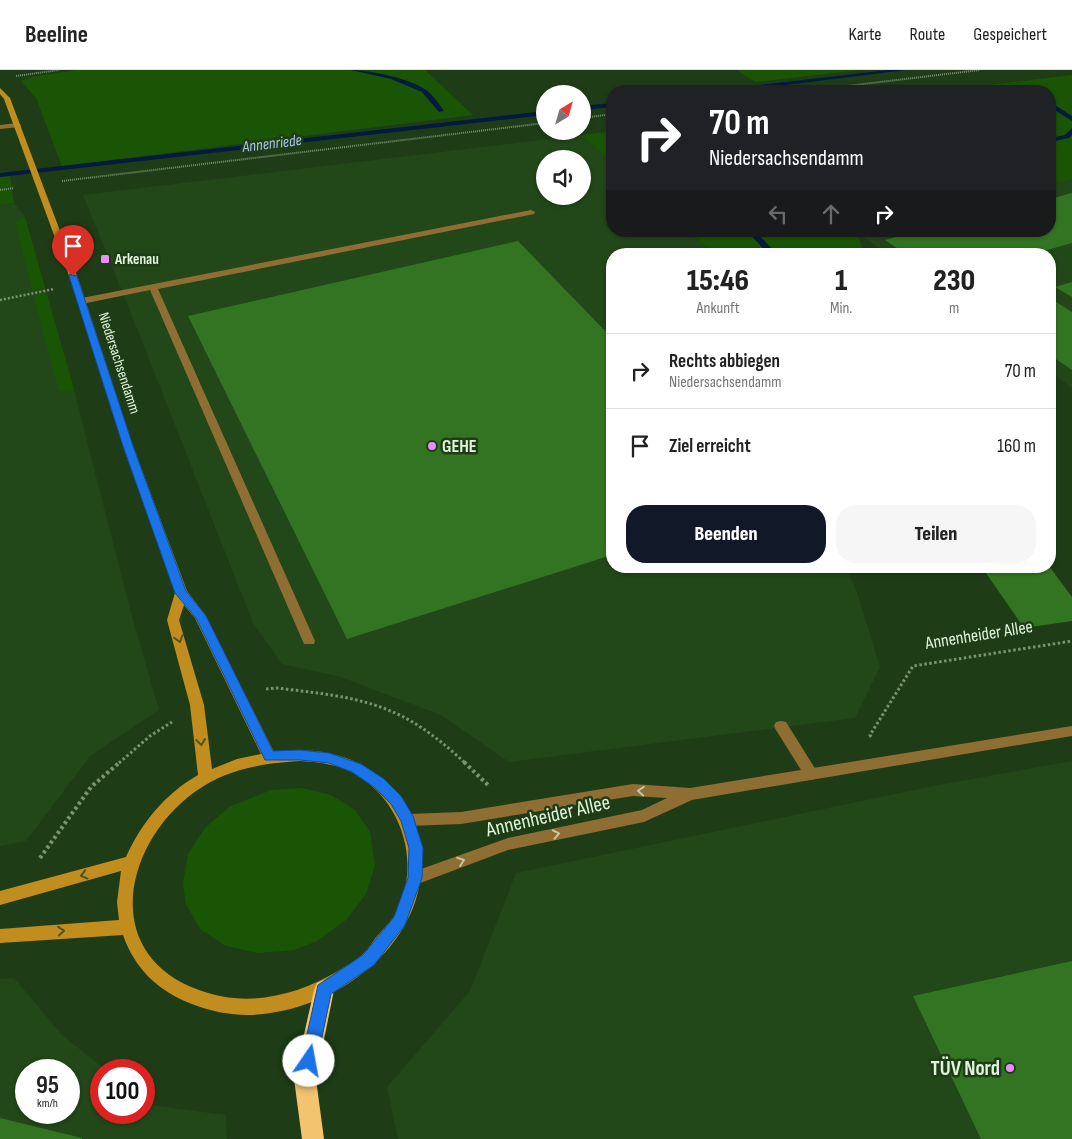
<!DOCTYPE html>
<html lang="de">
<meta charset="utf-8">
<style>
body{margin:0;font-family:"Sofia Sans Condensed",sans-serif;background:#f6f6f6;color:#222;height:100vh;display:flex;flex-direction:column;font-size:19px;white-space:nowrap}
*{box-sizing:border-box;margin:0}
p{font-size:16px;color:#767676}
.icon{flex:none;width:28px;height:28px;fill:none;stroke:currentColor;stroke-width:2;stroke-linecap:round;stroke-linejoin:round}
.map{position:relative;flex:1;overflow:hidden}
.sheet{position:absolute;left:606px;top:178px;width:450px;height:325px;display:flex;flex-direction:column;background:#fff;border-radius:20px;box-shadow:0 1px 4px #0004}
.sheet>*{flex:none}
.banner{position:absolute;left:606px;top:15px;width:450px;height:152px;border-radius:20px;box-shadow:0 1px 4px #0004;background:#202124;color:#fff;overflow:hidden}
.needle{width:32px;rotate:37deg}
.tools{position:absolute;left:536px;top:15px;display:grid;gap:10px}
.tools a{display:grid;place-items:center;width:55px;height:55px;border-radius:50%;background:#fff;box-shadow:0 1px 4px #0004;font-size:25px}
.speed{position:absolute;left:15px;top:989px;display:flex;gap:10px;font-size:25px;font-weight:700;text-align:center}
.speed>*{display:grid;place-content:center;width:65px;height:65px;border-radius:50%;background:#fff;box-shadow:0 1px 4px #0004;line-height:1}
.speed small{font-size:12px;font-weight:400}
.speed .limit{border:8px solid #d22;background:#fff;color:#111}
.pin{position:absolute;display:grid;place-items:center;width:42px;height:42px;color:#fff;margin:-51px -21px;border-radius:50% 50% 50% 0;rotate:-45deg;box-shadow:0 0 5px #0007}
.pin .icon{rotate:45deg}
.me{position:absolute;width:55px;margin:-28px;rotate:12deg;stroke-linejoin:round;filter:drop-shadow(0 0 4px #0008)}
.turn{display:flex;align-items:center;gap:18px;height:105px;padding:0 20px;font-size:22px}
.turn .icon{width:65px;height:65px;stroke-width:2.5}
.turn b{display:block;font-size:35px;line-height:42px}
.lanes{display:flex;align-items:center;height:48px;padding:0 20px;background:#0003;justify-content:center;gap:25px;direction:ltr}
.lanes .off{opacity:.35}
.eta{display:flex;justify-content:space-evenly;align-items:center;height:85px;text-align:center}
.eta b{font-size:30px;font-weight:800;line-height:35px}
.action{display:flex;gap:10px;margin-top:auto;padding:10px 20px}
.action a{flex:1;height:58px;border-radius:20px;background:#111827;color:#fff;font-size:20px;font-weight:800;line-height:58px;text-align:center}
.action a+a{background:#f6f6f6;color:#222}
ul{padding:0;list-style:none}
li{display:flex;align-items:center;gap:15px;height:75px;padding:0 20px;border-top:1px solid #e0e0e0}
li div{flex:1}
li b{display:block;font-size:19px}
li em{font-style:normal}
header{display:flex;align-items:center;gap:30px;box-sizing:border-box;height:70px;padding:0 25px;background:#fff;border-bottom:1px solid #e0e0e0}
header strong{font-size:24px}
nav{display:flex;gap:28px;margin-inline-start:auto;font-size:18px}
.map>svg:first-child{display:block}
</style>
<header>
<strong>Beeline</strong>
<nav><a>Karte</a><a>Route</a><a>Gespeichert</a></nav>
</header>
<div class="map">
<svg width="1072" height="1069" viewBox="0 0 1072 1069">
<rect width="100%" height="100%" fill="#1e3d16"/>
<path fill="#224719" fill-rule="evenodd" d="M582,65L612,93V161H689L714,184H612V496H845L856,519L880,597L855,648L509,692L441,645L341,607L282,594L253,553L123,223L83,125ZM545,89H582V126H545Z
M1072,109V318L1050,302V184H887L857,162L1050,161V115Z
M14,133L25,147L73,316L131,543L159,640L90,686L26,771L0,776V135Z
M1072,691V1069H398L387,1017L470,921L516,803L938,715Z
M14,908L62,965L106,1000H101V1042H144V1030L150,1035L226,1045L227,1069H0V909ZM26,1000H69V1042H26Z"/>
<path fill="#1a5505" d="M77,0H425L473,45L62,96L36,28L21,11L36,6Z
M737,0H860L755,12Z
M1072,5V109L1050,115V21H941Z
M612,61V93L582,65Z
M10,106L14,133L0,135V107Z
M25,147L45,218L32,220L15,152Z
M689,161H860L857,162L864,184H714Z
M46,222L74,319C68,323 64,322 58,319L33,225Z
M302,718L331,725L355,740L370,762L375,795L366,824L346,850L317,871L294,880L258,883L226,876L200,859L186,834L183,813L188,784L205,758L229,737L271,720Z"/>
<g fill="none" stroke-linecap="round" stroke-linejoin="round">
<path fill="#031a41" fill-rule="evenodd" d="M351,0C370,0 411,9 426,20C433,25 439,34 444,41L439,42L422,22L391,9Z
M888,0H906L739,21H722L725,19Z
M1050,32L1072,46V51L1050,37Z
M612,33V37L582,40V36Z
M545,41V45L0,107V103Z
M1072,58V65L1069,68L1050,72V68L1065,65Z
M747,161H755L777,184H768Z"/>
</g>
<path fill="#337422" d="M1072,123V173L1033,184H906L885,170L919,161H1050V129Z
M518,171L612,268V485L347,569L188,246Z
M1072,212V227L1055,217Z
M1050,228L1072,242V300L1050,285Z
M981,496H1049L1072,527V551L1024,558Z
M1072,891V1069H981L913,926Z
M0,1048L82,1068V1069H0Z"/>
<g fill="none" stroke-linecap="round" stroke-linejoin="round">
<path stroke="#799373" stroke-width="2" stroke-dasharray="1 1" stroke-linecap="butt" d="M16,6L59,0
M805,21L980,0
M582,48L612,44
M62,111L545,53
M0,120L14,118"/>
<path stroke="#799373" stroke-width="2.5" stroke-dasharray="2 2" stroke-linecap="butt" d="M0,230L54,219"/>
<path stroke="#799373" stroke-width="3" stroke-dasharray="2.5 2.5" stroke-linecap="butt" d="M266,619L277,618C316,623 357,626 393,642C419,653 445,674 465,693
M871,667L870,665L913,596L1072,571
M119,693L150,666L172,652"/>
<path stroke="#799373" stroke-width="4" stroke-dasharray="3 3" stroke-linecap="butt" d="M464,692L490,717
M40,788L91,717L120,692"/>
<path fill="#8f6e33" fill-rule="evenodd" d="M17,53L21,55L20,57L0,59V55Z
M531,140L535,142L534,144L158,219L315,571L314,574H304L150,220L82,234L77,231L82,228Z
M781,651L786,652L816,700L818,704L816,708L811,710L806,708L776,660L774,656L776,652Z"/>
<path fill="#8f6e33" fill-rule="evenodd" d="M1072,656V666L692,730L644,752L508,780L415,815L410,813L407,808L410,803L508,768L642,740L667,728L633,726L461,754L408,756L403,754L401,750L403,746L408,744L461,742L633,714L690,718Z"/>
<path fill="#c28d1f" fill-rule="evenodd" d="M0,18L10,28L80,214L133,376L187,521L206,546L274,682C320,676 362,686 395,720C411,737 420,762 421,786C427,876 332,944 248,945C229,945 210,941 192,934C158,921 135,899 123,865L0,873V859L119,850L117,832L121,801L0,835V821L126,787C142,752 165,724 198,705L190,635L167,550L175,523L123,376L72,214L4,29L0,24ZM184,535L195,548L261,684L237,689L212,699L204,635L179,550ZM300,691C318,692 335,694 351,702C403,728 424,797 393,848C389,853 384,858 380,863C373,870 369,879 362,885C355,891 346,896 338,901C296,926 246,938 199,920C99,884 124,772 196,721C227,699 264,693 300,691Z"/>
<path fill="#f3c36f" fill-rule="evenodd" d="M324,910L331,913L334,920L316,1009L324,1069H302L294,1009L314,920L317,913Z"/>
</g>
<defs><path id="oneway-chevron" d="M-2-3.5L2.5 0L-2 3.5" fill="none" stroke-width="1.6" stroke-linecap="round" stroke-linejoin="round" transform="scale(1.25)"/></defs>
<g stroke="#4f5519">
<use href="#oneway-chevron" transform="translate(179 569) rotate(74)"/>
<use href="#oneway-chevron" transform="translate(201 672) rotate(83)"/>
<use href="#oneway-chevron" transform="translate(84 805) rotate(165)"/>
<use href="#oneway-chevron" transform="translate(61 861) rotate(-4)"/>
</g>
<g stroke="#c4c5a1">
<use href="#oneway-chevron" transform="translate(641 721) rotate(-176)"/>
<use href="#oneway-chevron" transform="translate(556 764) rotate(-12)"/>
<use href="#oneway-chevron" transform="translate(461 791) rotate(-20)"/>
</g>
<path fill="#1a73e8" stroke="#114b97" d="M70,204L77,206L133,376L186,521L206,546L273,681L300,680L329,683L361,694L384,709L401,726L413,746L423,778L422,808L405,855L374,895L331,924L317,991L314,997L309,999L303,997L301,991L318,915L363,885L394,847L408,808L409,778L401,751L391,734L374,717L352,702L329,693L300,690H265L196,548L175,523L123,376L69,206Z"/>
<g fill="#e98efe" stroke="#1e3d16" stroke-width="2">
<rect x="100" y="184" width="10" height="10" rx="2.5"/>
<circle cx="432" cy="376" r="5"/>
<circle cx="1010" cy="998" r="5"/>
</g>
<g text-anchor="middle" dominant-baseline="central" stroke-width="5" stroke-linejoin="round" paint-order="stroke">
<g font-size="15" font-weight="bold" fill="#e1f4dc" stroke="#1e3d16" text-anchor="start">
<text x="115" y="189">Arkenau</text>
</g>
<g font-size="15" fill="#e1f4dc" stroke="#1e3d16">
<text transform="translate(119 293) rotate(72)">Niedersachsendamm</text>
</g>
<g font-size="16" font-style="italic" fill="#aac4ed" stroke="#1e3d16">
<text transform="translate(272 74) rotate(-7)">Annenriede</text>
</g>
<g font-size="18" font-weight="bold" fill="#e1f4dc" stroke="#1e3d16" text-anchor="start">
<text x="442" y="376">GEHE</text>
</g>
<g font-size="18" fill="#e1f4dc" stroke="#1e3d16">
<text transform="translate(979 565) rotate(-9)">Annenheider Allee</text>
</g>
<g font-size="21" fill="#e1f4dc" stroke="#1e3d16">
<text transform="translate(548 746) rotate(-13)">Annenheider Allee</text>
</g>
<g font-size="21" font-weight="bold" fill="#e1f4dc" stroke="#1e3d16" text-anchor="end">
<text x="1000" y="998">TÜV Nord</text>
</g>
</g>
</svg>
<div class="tools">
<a><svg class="needle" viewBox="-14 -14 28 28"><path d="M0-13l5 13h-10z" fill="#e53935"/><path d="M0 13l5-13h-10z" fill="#767676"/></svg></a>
<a><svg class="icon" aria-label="sound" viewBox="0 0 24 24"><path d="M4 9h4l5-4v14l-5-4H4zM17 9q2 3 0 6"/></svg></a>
</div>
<div class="speed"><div>95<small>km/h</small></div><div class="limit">100</div></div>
<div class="pin" style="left:73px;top:206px;background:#d93025"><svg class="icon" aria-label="arrive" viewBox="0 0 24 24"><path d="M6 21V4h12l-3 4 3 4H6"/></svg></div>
<svg class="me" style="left:309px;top:991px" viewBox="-20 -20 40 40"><circle r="19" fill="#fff"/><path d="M0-13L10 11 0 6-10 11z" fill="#1a73e8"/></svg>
<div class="banner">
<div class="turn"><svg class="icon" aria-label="right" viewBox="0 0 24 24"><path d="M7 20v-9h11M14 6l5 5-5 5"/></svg><div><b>70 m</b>Niedersachsendamm</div></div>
<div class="lanes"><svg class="icon off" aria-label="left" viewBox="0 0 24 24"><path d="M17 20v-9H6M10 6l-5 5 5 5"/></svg><svg class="icon off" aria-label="ahead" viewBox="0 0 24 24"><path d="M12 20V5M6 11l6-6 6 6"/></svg><svg class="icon" aria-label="right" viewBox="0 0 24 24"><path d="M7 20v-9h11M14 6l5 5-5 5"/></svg></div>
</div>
<section class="sheet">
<div class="eta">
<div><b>15:46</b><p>Ankunft</p></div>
<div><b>1</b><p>Min.</p></div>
<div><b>230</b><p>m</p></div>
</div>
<ul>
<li><svg class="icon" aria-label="right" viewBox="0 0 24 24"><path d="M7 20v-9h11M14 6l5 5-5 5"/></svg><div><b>Rechts abbiegen</b><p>Niedersachsendamm</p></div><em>70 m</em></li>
<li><svg class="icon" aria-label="arrive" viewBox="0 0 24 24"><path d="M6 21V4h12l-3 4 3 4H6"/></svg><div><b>Ziel erreicht</b></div><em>160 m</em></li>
</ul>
<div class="action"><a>Beenden</a><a>Teilen</a></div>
</section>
</div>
